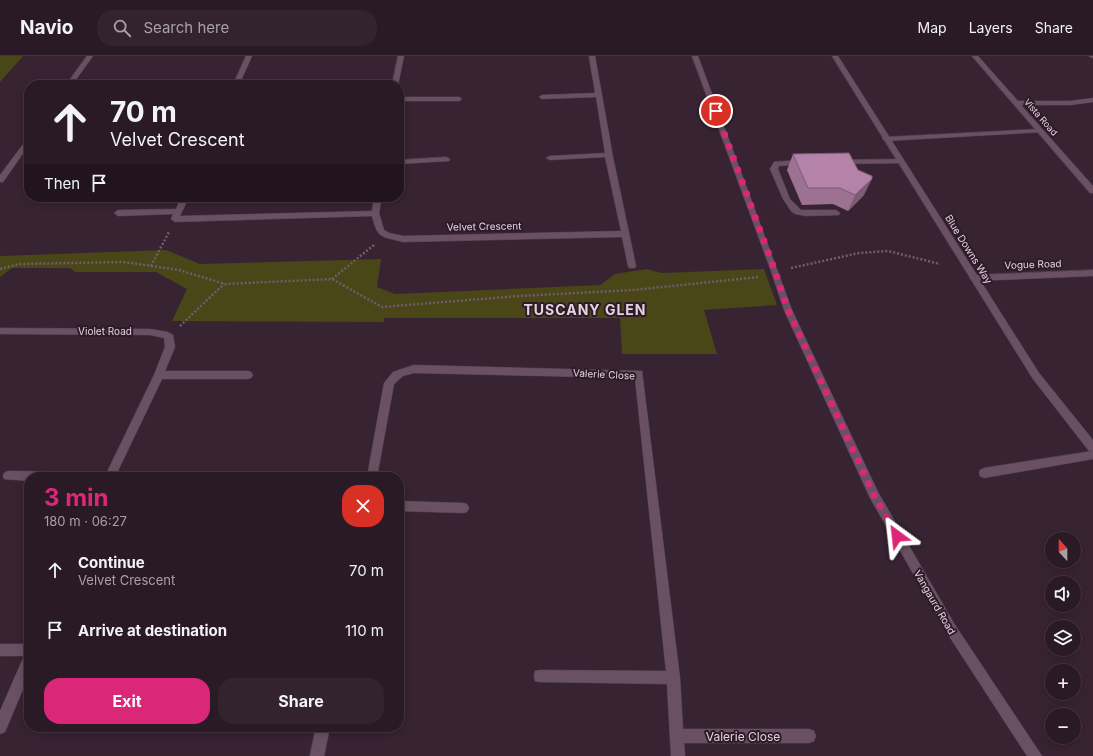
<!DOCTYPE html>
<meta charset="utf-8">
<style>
body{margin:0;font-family:Inter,sans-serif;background:#32232e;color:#f1f3f6;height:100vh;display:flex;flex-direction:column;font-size:15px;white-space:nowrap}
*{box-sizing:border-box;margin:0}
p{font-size:13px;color:#a5a1a7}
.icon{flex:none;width:22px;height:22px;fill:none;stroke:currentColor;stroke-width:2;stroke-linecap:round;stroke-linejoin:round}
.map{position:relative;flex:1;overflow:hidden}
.panel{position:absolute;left:24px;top:416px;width:380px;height:260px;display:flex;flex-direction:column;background:#2a1a26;border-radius:16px;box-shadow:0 2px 10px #0003,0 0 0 1px #463843}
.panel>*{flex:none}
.banner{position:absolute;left:24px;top:24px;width:380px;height:122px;border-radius:16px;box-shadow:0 2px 10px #0003,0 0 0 1px #463843;background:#2a1a26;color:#f1f3f6;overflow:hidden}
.needle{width:26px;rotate:339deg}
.buttons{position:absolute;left:1045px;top:476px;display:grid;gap:8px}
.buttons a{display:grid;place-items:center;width:36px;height:36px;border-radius:50%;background:#2a1a26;box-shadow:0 2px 10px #0003,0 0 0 1px #463843;font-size:20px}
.pin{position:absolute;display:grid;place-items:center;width:34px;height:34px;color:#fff;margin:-17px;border:2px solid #fff;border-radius:50%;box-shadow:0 1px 4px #0007}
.me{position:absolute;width:44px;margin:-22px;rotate:330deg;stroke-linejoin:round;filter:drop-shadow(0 0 3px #0008)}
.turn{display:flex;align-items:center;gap:14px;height:84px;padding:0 20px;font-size:18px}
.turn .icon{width:52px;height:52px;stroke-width:2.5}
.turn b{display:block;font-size:28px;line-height:34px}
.then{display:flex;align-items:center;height:38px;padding:0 20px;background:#0003;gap:8px;font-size:15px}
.round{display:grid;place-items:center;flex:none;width:42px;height:42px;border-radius:16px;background:#32232e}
.overview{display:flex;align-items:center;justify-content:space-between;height:68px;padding:0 20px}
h1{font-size:24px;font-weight:700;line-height:30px;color:#db2777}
.cta{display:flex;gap:8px;margin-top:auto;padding:8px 20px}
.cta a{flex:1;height:46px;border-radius:16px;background:#db2777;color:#fff;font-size:16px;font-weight:700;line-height:46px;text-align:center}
.cta a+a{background:#32232e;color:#f1f3f6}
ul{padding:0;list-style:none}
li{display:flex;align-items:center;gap:12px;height:60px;padding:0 20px}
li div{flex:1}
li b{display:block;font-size:15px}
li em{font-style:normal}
header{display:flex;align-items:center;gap:24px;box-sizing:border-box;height:56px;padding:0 20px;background:#2a1a26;border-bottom:1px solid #463843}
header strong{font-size:19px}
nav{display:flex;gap:22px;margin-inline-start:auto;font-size:14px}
.search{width:280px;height:36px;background:#32232e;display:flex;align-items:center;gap:10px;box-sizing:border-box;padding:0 14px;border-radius:16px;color:#a5a1a7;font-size:15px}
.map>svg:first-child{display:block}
</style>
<header>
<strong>Navio</strong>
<div class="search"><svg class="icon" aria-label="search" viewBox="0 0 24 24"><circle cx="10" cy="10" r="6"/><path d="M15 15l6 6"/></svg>Search here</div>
<nav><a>Map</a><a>Layers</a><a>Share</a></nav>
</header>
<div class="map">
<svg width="1093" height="700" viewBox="0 0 1093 700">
<rect width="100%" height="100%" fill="#382333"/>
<path fill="#494618" d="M0,0H23L0,26Z
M166,194L200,208L381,203L377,231L395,238L600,229L615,218L647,213L662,217L764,213L777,249L704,254L717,298H622L620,262H384V266L172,265L187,233L156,216H75L70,212H12L0,221V200Z"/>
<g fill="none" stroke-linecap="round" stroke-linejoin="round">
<defs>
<path id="service" d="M1041,73L1043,74V76L886,85L882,83L886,81Z
M900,103H903V107L840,108L836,106L840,104Z
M802,104H805V108L779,110L778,113L790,143L801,154H836L840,157L839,159L806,160L795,158L791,155L783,143L770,113L774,106Z
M1093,395V403L984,422L980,420L979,417L980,414L984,412Z"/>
<path id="minor" d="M87,0H93L72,29H66Z
M246,0H252L239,29H233Z
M398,0H404L398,29H392Z
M589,0H595L613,101L636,210L635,212H629L628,210L622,181L403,186C380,180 378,183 372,160L175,166L171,163L173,158L118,160L114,157L118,154L176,153L181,141H189L180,160L372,155L374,141H382L379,157L384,174L389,177L403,180L621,175L605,101L550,104L546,102L550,100L605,97L596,41L542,43L539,41L542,39L595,37Z
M692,0H698L792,254L878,436L955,569L1042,700H1027L947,577L870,442L784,254L771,215Z
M972,0H978L1018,45H1070L1093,42V46L1070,49H1021L1093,130V137H1090Z
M1089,0H1093V2L1090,1Z
M399,41H459L462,43L459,45H399Z
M29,82V89L3,126H0V119L27,83Z
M446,101L450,103L449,105L399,108V104Z
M1093,214V220L973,225L969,222L973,219Z
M0,272L150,273L168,276L173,279L175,291L165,315H248L251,316L253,319L251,322L248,323H162L115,421H29V425L4,423L3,420L4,417L8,415L107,416L154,319L165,291L164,282L150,279L0,278Z
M414,309L642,315L680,622L683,673H809L814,675L816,680L814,685L809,687H684L685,700H671L667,628L540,626L535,625L534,620L535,615L540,614L666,615L635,322L414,317L403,320L394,328L377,421H367L384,327L393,316Z
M399,445L463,447L467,448L469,452L467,456L463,457L399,455Z
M0,588H29V619L5,676L0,678V655L24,600H0Z
M316,671H330L324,700H310Z"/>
<path id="tertiary" d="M832,0H838L1039,317L1093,384V396L1089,395L1033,323Z"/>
</defs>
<use href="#service" stroke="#52404e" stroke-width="1"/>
<use href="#minor" stroke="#52404e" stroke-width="1"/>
<use href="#tertiary" stroke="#52404e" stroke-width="1"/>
<path stroke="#705d6b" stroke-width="2.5" stroke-dasharray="2 2" stroke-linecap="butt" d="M151,210L169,176
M791,212L859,197L888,195L940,208
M0,213L19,208L124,206L179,214L225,228L332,223L382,251L519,240L633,234L759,221
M332,223L374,189
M180,270L224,228"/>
<use href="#service" fill="#695163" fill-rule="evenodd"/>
<use href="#minor" fill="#695163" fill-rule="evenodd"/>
<use href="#tertiary" fill="#695163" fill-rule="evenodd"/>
</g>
<path fill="#9c7191" d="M793,98L864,139L848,155L833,148L802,149L787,114Z"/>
<path fill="#7f5c76" d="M872,123L864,139L848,155L855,139Z"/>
<path fill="#b583a9" stroke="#7f5c76" d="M849,97L858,114L872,120V123L855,139L840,132H808L793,98Z"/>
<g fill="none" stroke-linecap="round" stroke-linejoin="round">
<path stroke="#db2777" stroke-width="7" stroke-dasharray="0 12.6" d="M716,55L775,215L788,254L874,439L897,480"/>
</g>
<g text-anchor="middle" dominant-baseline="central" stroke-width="4" stroke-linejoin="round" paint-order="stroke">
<g font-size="9" fill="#e2d4de" stroke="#2e1a29">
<text transform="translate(1041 61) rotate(49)">Vista Road</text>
</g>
<g font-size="10" fill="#e2d4de" stroke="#2e1a29">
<text transform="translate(484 170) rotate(-1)">Velvet Crescent</text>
<text transform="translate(969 193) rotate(58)">Blue Downs Way</text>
<text transform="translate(1033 208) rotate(-2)">Vogue Road</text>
<text x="105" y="275">Violet Road</text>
<text transform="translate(604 318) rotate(3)">Valerie Close</text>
<text transform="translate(935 546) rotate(60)">Vangaurd Road</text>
</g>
<g font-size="12" fill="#e2d4de" stroke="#2e1a29">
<text x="743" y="680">Valerie Close</text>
</g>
<g font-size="14" font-weight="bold" letter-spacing="1" fill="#e2d4de" stroke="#2e1a29">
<text x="585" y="253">TUSCANY GLEN</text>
</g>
</g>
</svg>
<div class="buttons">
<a><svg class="needle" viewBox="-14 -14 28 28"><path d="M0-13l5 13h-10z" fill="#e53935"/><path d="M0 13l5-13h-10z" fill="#a5a1a7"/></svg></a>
<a><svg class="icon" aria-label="sound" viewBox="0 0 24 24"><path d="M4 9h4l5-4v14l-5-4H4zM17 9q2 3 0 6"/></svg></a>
<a><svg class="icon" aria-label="layers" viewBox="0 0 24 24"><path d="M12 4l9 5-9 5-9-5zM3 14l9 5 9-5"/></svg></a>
<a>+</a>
<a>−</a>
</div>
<div class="pin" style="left:716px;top:55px;background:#d93025"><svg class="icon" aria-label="arrive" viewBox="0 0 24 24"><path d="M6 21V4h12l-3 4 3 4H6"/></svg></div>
<svg class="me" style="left:897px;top:480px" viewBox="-20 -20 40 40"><path d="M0-17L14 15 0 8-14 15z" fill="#db2777" stroke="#fff" stroke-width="4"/></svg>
<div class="banner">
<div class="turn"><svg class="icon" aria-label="ahead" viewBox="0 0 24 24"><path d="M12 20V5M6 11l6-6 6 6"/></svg><div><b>70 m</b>Velvet Crescent</div></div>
<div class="then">Then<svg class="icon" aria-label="arrive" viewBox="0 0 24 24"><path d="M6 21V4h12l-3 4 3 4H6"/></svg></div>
</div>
<section class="panel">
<div class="overview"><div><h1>3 min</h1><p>180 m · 06:27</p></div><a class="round" style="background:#d93025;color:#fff"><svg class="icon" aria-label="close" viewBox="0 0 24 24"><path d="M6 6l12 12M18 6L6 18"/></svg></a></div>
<ul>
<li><svg class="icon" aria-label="ahead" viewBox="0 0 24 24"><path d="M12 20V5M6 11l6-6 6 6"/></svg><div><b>Continue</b><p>Velvet Crescent</p></div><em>70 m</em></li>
<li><svg class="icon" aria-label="arrive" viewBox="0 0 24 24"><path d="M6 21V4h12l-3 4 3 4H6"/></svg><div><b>Arrive at destination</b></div><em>110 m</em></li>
</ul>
<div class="cta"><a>Exit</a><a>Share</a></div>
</section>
</div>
